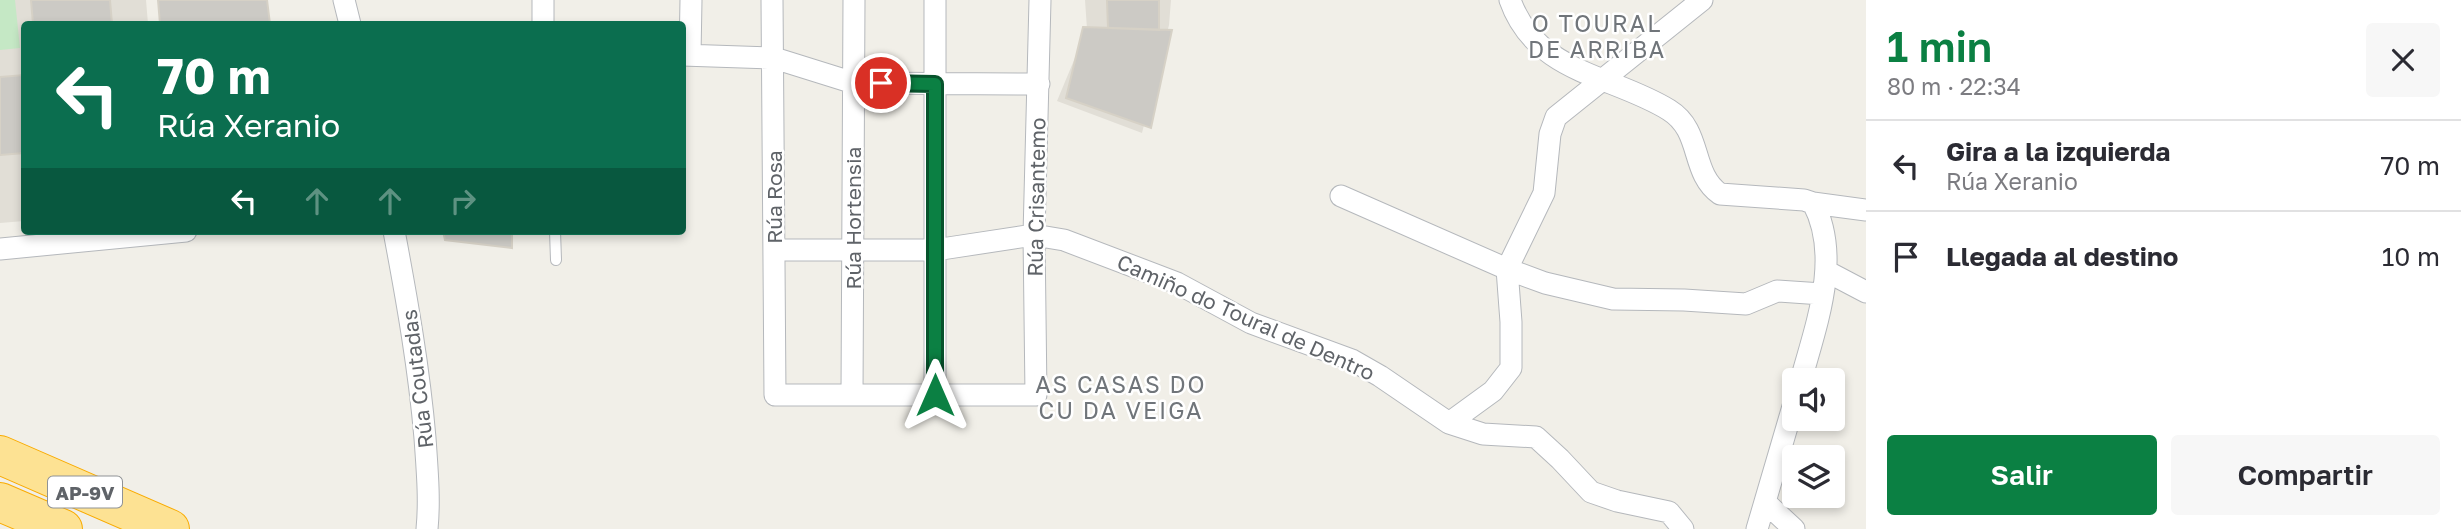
<!DOCTYPE html>
<html lang="es">
<meta charset="utf-8">
<style>
body{margin:0;font-family:"Golos Text",sans-serif;background:#f7f7f7;color:#2b2b33;height:100vh;display:flex;flex-direction:column;font-size:26px;white-space:nowrap}
*{box-sizing:border-box;margin:0}
p{font-size:23px;color:#7c7c81}
.icon{flex:none;width:38px;height:38px;fill:none;stroke:currentColor;stroke-width:2;stroke-linecap:round;stroke-linejoin:round}
.map{position:relative;flex:1;overflow:hidden}
.side{display:flex;flex-direction:column;background:#fff;width:595px}
.side>*{flex:none}
.guide{position:absolute;left:21px;top:21px;width:665px;height:214px;border-radius:7px;box-shadow:0 4px 10px #0003;background:#0b6e4f;color:#fff;overflow:hidden}
.fabs{position:absolute;left:1782px;top:368px;display:grid;gap:14px}
.fabs a{display:grid;place-items:center;width:63px;height:63px;border-radius:7px;background:#fff;box-shadow:0 4px 10px #0003;font-size:35px}
.pin{position:absolute;display:grid;place-items:center;width:60px;height:60px;color:#fff;margin:-30px;border:4px solid #fff;border-radius:50%;box-shadow:0 2px 7px #0007}
.me{position:absolute;width:77px;margin:-38px;rotate:0deg;stroke-linejoin:round;filter:drop-shadow(0 0 5px #0008)}
.turn{display:flex;align-items:center;gap:24px;height:147px;padding:0 21px;font-size:32px}
.turn .icon{width:91px;height:91px;stroke-width:2.5}
.turn b{display:block;font-size:49px;line-height:60px}
.lanes{display:flex;align-items:center;height:66px;padding:0 21px;background:#0003;justify-content:center;gap:35px;direction:ltr}
.lanes .off{opacity:.35}
.round{display:grid;place-items:center;flex:none;width:74px;height:74px;border-radius:7px;background:#f7f7f7}
.headline{display:flex;align-items:center;justify-content:space-between;height:119px;padding:0 21px}
h1{font-size:42px;font-weight:600;line-height:52px;color:#0b8043}
.primary-button{display:flex;gap:14px;margin-top:auto;padding:14px 21px}
.primary-button a{flex:1;height:80px;border-radius:7px;background:#0b8043;color:#fff;font-size:28px;font-weight:600;line-height:80px;text-align:center}
.primary-button a+a{background:#f7f7f7;color:#2b2b33}
ul{padding:0;list-style:none}
li{display:flex;align-items:center;gap:21px;height:91px;padding:0 21px;border-top:2px solid #e1e1e2}
li div{flex:1}
li b{display:block;font-size:26px}
li em{font-style:normal}
main{display:flex;flex:1;min-height:0}
.map>svg:first-child{display:block}
</style>
<main>
<div class="map">
<svg width="1866" height="529" viewBox="0 0 1866 529">
<rect width="100%" height="100%" fill="#f1efe8"/>
<path fill="#e1ded6" d="M0,0H146L148,24H24V221L0,223Z
M1085,0H1171L1169,25L1142,133L1057,101L1087,29Z"/>
<path fill="#c5e8c5" d="M0,0H15L20,48L0,50Z"/>
<path fill="#cccac5" stroke="#d6d1c6" stroke-width="2" d="M31,0H110L112,24H33Z
M158,0H267L270,24H160Z
M1107,0H1159V30L1108,28Z
M1083,27L1172,30L1151,128L1066,98Z
M24,75V153L0,155V77Z
M443,231H512V248L445,240Z"/>
<g fill="none" stroke-linecap="round" stroke-linejoin="round">
<defs>
<path id="lane" d="M555,231L556,260"/>
<path id="street" d="M344,0L350,24
M772,0L775,395H1036L1034,235L1040,0
M1510,0C1536,74 1613,75 1669,110C1703,131 1690,173 1720,194L1804,200L1813,203C1842,257 1816,325 1801,380
M543,24V0
M682,55L774,58L854,83L1039,84
M690,55L691,0
M1341,196L1507,269L1545,283L1613,299L1684,300L1746,304L1777,291L1822,294
M1813,203L1866,210
M394,231C407,300 419,368 425,438C427,468 430,499 427,529
M0,249L186,231
M775,250H935L1034,235L1064,240L1177,283L1251,323L1352,360L1380,376L1449,423L1483,434L1536,437L1560,459L1591,492L1617,501L1669,512L1683,529
M1826,271L1866,292
M852,395L854,0
M935,395V0
M1449,423L1493,391L1511,368V322L1507,269L1544,193L1550,134L1556,117L1702,0
M1765,502L1794,529
M1757,529L1794,403"/>
<path id="highway" d="M0,455L170,529
M0,502L63,529"/>
</defs>
<use href="#lane" stroke="#b5b8bc" stroke-width="12"/>
<use href="#street" stroke="#b5b8bc" stroke-width="23"/>
<use href="#highway" stroke="#f9ab00" stroke-width="40"/>
<use href="#lane" stroke="#fff" stroke-width="10"/>
<use href="#street" stroke="#fff" stroke-width="21"/>
<use href="#highway" stroke="#fde293" stroke-width="38"/>
</g>
<g fill="none" stroke-linecap="round" stroke-linejoin="round">
<defs>
<path id="route" d="M881,83L935,84V395"/>
</defs>
<use href="#route" stroke="#07532c" stroke-width="18"/>
<use href="#route" stroke="#0b8043" stroke-width="12"/>
</g>
<g text-anchor="middle" dominant-baseline="central" stroke-width="5" stroke-linejoin="round" paint-order="stroke">
<rect fill="#fff" stroke="#8f9295" stroke-width="2" x="48" y="476.5" width="74" height="31" rx="5"/>
<g font-size="19" font-weight="bold" fill="#5f6368">
<text x="85" y="492">AP-9V</text>
</g>
<g font-size="21" fill="#5f6368" stroke="#fff">
<text transform="translate(774 197) rotate(-90)">Rúa Rosa</text>
<text transform="translate(1036 197) rotate(-89)">Rúa Crisantemo</text>
<text transform="translate(853 218) rotate(-90)">Rúa Hortensia</text>
<text transform="translate(1246 317) rotate(24)">Camiño do Toural de Dentro</text>
<text transform="translate(417 379) rotate(-97)">Rúa Coutadas</text>
</g>
<g font-size="23" letter-spacing="2" fill="#70757a" stroke="#fff">
<text x="1597" y="23">O TOURAL<tspan x="1597" dy="26">DE ARRIBA</tspan></text>
<text x="1121" y="384">AS CASAS DO<tspan x="1121" dy="26">CU DA VEIGA</tspan></text>
</g>
</g>
</svg>
<div class="fabs">
<a><svg class="icon" aria-label="sound" viewBox="0 0 24 24"><path d="M4 9h4l5-4v14l-5-4H4zM17 9q2 3 0 6"/></svg></a>
<a><svg class="icon" aria-label="layers" viewBox="0 0 24 24"><path d="M12 4l9 5-9 5-9-5zM3 14l9 5 9-5"/></svg></a>
</div>
<div class="pin" style="left:881px;top:83px;background:#d93025"><svg class="icon" aria-label="arrive" viewBox="0 0 24 24"><path d="M6 21V4h12l-3 4 3 4H6"/></svg></div>
<svg class="me" style="left:935px;top:395px" viewBox="-20 -20 40 40"><path d="M0-17L14 15 0 8-14 15z" fill="#0b8043" stroke="#fff" stroke-width="4"/></svg>
<div class="guide">
<div class="turn"><svg class="icon" aria-label="left" viewBox="0 0 24 24"><path d="M17 20v-9H6M10 6l-5 5 5 5"/></svg><div><b>70 m</b>Rúa Xeranio</div></div>
<div class="lanes"><svg class="icon" aria-label="left" viewBox="0 0 24 24"><path d="M17 20v-9H6M10 6l-5 5 5 5"/></svg><svg class="icon off" aria-label="ahead" viewBox="0 0 24 24"><path d="M12 20V5M6 11l6-6 6 6"/></svg><svg class="icon off" aria-label="ahead" viewBox="0 0 24 24"><path d="M12 20V5M6 11l6-6 6 6"/></svg><svg class="icon off" aria-label="right" viewBox="0 0 24 24"><path d="M7 20v-9h11M14 6l5 5-5 5"/></svg></div>
</div>
</div>
<section class="side">
<div class="headline"><div><h1>1 min</h1><p>80 m · 22:34</p></div><a class="round"><svg class="icon" aria-label="close" viewBox="0 0 24 24"><path d="M6 6l12 12M18 6L6 18"/></svg></a></div>
<ul>
<li><svg class="icon" aria-label="left" viewBox="0 0 24 24"><path d="M17 20v-9H6M10 6l-5 5 5 5"/></svg><div><b>Gira a la izquierda</b><p>Rúa Xeranio</p></div><em>70 m</em></li>
<li><svg class="icon" aria-label="arrive" viewBox="0 0 24 24"><path d="M6 21V4h12l-3 4 3 4H6"/></svg><div><b>Llegada al destino</b></div><em>10 m</em></li>
</ul>
<div class="primary-button"><a>Salir</a><a>Compartir</a></div>
</section>
</main>
